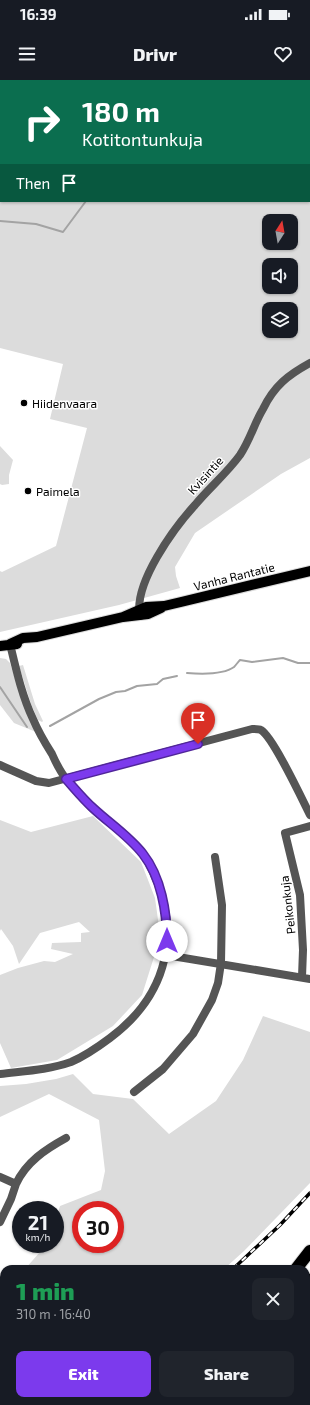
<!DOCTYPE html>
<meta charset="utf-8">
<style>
body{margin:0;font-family:"Exo 2",sans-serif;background:#20242c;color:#f1f3f6;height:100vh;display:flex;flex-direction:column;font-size:15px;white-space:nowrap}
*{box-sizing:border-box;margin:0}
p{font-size:13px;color:#9ea1a6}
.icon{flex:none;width:22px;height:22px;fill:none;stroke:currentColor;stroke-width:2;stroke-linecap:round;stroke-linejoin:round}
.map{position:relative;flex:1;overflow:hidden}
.sheet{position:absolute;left:0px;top:1185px;width:310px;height:140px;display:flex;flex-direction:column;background:#171b24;border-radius:12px 12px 0 0;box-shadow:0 1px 3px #0004}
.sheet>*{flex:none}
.banner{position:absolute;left:0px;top:0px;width:310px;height:122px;box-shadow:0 1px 3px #0004;background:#0b6e4f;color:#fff;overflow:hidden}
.needle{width:26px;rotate:11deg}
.controls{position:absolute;left:262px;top:134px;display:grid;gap:8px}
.controls a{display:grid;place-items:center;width:36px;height:36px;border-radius:8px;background:#171b24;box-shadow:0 1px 3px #0004;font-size:20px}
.speed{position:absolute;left:12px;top:1121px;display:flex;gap:8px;font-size:20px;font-weight:700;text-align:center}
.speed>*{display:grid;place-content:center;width:52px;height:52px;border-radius:50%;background:#171b24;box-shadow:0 1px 3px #0004;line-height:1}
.speed small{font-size:10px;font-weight:400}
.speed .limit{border:6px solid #d22;background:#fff;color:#111}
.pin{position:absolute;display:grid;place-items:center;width:34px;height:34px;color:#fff;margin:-41px -17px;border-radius:50% 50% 50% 0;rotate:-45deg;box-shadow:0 0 4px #0007}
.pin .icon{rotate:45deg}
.me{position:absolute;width:44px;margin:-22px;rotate:0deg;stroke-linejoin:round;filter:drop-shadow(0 0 3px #0008)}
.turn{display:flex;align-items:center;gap:14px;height:84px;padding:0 16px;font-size:18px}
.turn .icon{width:52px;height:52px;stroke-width:2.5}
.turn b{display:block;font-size:28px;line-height:34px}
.then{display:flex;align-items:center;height:38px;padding:0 16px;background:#0003;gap:8px;font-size:15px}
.round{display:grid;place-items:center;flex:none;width:42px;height:42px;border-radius:8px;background:#20242c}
.head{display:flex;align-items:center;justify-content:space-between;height:68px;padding:0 16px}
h1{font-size:24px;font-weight:800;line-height:30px;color:#1e9e55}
.button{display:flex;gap:8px;margin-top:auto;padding:8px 16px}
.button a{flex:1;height:46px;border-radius:8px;background:#7c3aed;color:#fff;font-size:16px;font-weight:800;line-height:46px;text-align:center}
.button a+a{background:#20242c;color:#f1f3f6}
.status{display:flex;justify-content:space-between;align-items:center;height:28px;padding:0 20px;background:#171b24;direction:ltr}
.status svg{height:11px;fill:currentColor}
header{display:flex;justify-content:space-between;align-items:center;height:52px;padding:0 16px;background:#171b24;font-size:18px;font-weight:800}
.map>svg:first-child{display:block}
</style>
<div class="status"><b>16:39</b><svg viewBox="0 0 49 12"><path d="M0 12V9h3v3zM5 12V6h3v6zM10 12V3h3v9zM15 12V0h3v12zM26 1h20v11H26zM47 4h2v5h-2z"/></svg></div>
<header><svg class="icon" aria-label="menu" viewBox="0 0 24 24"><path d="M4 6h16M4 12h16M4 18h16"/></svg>Drivr<svg class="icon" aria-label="heart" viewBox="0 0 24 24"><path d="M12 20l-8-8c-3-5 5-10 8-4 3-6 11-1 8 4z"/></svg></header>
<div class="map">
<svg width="310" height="1325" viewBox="0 0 310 1325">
<rect width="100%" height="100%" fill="#fff"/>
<path fill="#dcdcdc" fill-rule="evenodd" d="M0,0H310V378L281,394L195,453L175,487L176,496L180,508L119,525L0,552V491L2,492L56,466L87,348L50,339L63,284L0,268ZM1,1H309V121H1ZM269,141H291V163H269ZM269,185H291V207H269ZM269,229H291V251H269Z
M0,366L13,380L9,395V404L2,405L0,404Z
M0,578L6,579L10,583L23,623L36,652L14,643L0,625Z
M23,585L35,624L43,641L42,642L38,640L31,624L19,586Z
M93,736L141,782L155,818L159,847L154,877L142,915L113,946L57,980L11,988L0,963V895L18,888L44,881L55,882L73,874L51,869L52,863L81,862V853L90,852L79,842L40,853L19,884L13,866L1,849L0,851V740L31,752Z
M263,936L310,952V1103L244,1171L224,1189H25L47,1164H55V1142L60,1126L101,1110L105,1091L99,1040L49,1014L0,1037V1006L26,1004L56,999L73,994L93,1014L133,1019L169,1054L216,1021L243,980ZM81,1130H115V1164H81Z
M310,1206V1325H220L222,1321H306V1210Z
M4,1208V1321H42L35,1325H0V1212Z
M80,1321H121L123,1325H73Z"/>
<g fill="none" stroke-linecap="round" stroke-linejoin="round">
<path stroke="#a3a3a3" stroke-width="2" d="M0,141L36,144L63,152L86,121
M187,593C200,594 223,595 234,587C236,585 238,582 240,580L252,582L283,578L298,583H310
M0,607L27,647
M50,646L99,619L116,612L125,611L137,606L157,604L163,599L177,596
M306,1307L310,1304
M288,1325L292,1321"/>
<defs>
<path id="major" d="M123,537L146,527L164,526L181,522L310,491
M10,564L23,558L37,557L123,537L148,534L161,528
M0,566L17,564"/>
<path id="highway" d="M296,1189L310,1171
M306,1205L310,1200
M185,1325L189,1321
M205,1325L208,1321"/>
</defs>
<use href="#major" stroke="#dbdbdb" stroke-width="12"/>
<use href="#highway" stroke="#dbdbdb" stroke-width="14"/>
<path stroke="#555" stroke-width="8" d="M290,0V1
M309,59L310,61
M140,536C133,504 174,448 195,425C209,408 227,393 240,375C250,360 254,344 263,329C274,306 288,295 310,283
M0,685L36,701L49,703L252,649C255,649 259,649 261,650C273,657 302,719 310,735
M166,875L310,899
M302,897L303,870L300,815L285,753L310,746
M0,994C24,991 48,990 71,982C85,976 98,967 110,958C169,914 183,850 149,784C137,760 110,745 91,727C83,718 74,710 67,700C61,693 56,683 52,674C45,663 38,651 33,639C22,616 16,589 10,564
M134,1012L163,989L193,954L212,920L218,903L221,883L222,825L215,777
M0,1097L16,1104L11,1119L0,1142
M16,1104C26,1082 46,1069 66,1058"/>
<use href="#major" stroke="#000" stroke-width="10"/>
<use href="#highway" stroke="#000" stroke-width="12"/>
<defs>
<path id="rail" d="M233,1189L280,1145L310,1113
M47,1325L54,1321
M57,1325L63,1321"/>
</defs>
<use href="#rail" stroke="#000" stroke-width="3.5"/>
<use href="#rail" stroke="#fff" stroke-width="2" stroke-dasharray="6" stroke-linecap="butt"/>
</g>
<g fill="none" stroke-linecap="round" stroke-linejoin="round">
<defs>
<path id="route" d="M167,861C167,832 161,797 143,774C129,756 109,743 93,728C83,719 75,709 66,699L198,664"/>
</defs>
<use href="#route" stroke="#51269a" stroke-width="10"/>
<use href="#route" stroke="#7c3aed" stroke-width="7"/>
</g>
<g fill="#000" stroke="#fff" stroke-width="1.5">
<circle cx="24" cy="323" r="4"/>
<circle cx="28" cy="411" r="4"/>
</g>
<g text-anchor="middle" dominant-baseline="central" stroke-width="3" stroke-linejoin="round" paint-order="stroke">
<g font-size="12" fill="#000" stroke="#fff" text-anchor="start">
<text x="32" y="323">Hiidenvaara</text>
<text x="36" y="411">Paimela</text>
</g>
<g font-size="12" fill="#000" stroke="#fff">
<text transform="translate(205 395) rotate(-48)">Kvisintie</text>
<text transform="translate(234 496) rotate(-14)">Vanha Rantatie</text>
<text transform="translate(287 825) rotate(-97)">Peikonkuja</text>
</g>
</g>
</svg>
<div class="controls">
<a><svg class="needle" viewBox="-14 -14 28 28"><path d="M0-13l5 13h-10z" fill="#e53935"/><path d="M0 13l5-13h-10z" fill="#9ea1a6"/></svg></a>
<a><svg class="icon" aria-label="sound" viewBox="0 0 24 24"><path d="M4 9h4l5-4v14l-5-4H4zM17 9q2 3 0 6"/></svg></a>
<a><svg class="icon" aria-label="layers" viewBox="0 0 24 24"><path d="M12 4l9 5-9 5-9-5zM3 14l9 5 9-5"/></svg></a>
</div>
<div class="speed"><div>21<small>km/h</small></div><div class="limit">30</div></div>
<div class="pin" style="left:198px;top:664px;background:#d93025"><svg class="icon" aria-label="arrive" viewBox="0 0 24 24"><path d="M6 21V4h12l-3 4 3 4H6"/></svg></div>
<svg class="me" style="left:167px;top:861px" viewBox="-20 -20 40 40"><circle r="19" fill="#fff"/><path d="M0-13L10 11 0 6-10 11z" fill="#7c3aed"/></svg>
<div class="banner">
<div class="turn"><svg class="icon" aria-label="right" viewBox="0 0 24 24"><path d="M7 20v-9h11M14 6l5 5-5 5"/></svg><div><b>180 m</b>Kotitontunkuja</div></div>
<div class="then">Then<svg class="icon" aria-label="arrive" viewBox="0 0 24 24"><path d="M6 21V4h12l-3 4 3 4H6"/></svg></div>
</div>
<section class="sheet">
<div class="head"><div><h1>1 min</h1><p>310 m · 16:40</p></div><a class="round"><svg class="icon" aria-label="close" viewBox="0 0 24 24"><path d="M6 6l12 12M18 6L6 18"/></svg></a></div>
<div class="button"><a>Exit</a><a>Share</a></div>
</section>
</div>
